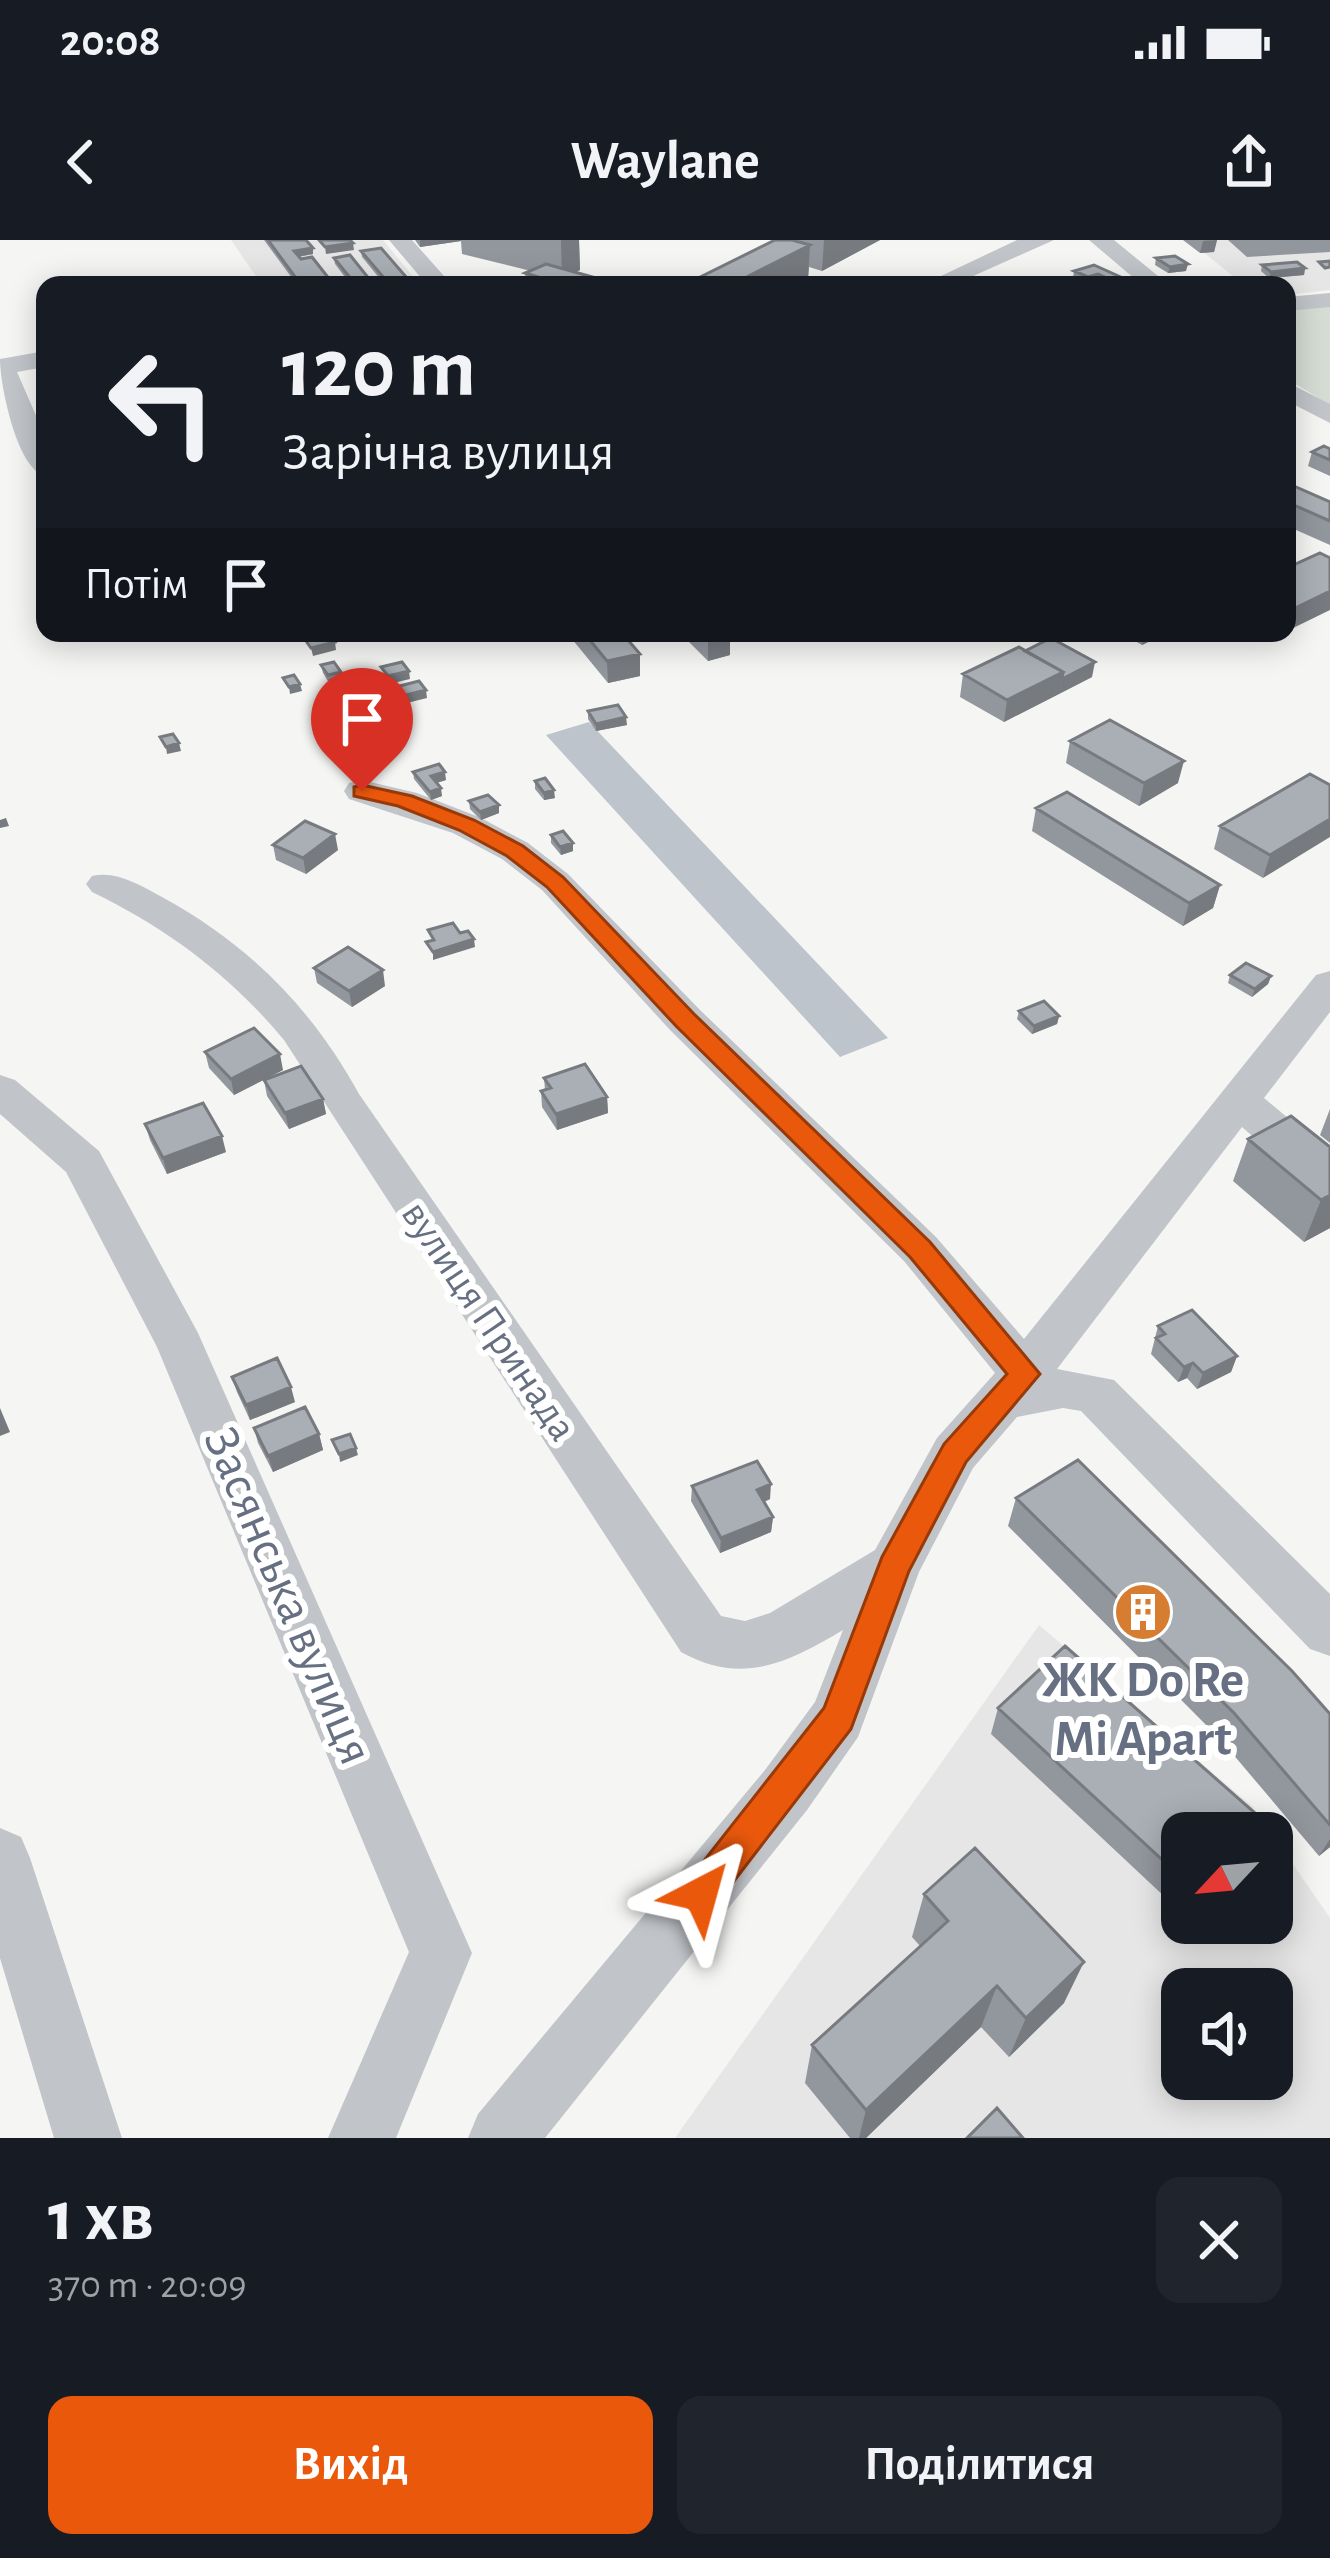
<!DOCTYPE html>
<html lang="uk">
<meta charset="utf-8">
<style>
body{margin:0;font-family:"Alegreya Sans",sans-serif;background:#20242c;color:#f1f3f6;height:100vh;display:flex;flex-direction:column;font-size:45px;white-space:nowrap}
*{box-sizing:border-box;margin:0}
p{font-size:39px;color:#9ea1a6}
.icon{flex:none;width:66px;height:66px;fill:none;stroke:currentColor;stroke-width:2;stroke-linecap:round;stroke-linejoin:round}
.map{position:relative;height:1898px;overflow:hidden}
.side{display:flex;flex-direction:column;background:#171b24;flex:1}
.side>*{flex:none}
.hud{position:absolute;left:36px;top:36px;width:1260px;height:366px;border-radius:24px;box-shadow:0 6px 30px #0003;background:#171b24;color:#f1f3f6;overflow:hidden}
.needle{width:78px;rotate:244deg}
.controls{position:absolute;left:1161px;top:1572px;display:grid;gap:24px}
.controls a{display:grid;place-items:center;width:132px;height:132px;border-radius:24px;background:#171b24;box-shadow:0 6px 30px #0003;font-size:60px}
.pin{position:absolute;display:grid;place-items:center;width:102px;height:102px;color:#fff;margin:-123px -51px;border-radius:50% 50% 50% 0;rotate:-45deg;box-shadow:0 0 12px #0007}
.pin .icon{rotate:45deg}
.me{position:absolute;width:132px;margin:-66px;rotate:39deg;stroke-linejoin:round;filter:drop-shadow(0 0 9px #0008)}
.turn{display:flex;align-items:center;gap:42px;height:252px;padding:0 48px;font-size:54px}
.turn .icon{width:156px;height:156px;stroke-width:2.5}
.turn b{display:block;font-size:84px;line-height:102px}
.then{display:flex;align-items:center;height:114px;padding:0 48px;background:#0003;gap:24px;font-size:45px}
.round{display:grid;place-items:center;flex:none;width:126px;height:126px;border-radius:24px;background:#20242c}
.overview{display:flex;align-items:center;justify-content:space-between;height:204px;padding:0 48px}
h1{font-size:72px;font-weight:700;line-height:90px}
.action{display:flex;gap:24px;margin-top:auto;padding:24px 48px}
.action a{flex:1;height:138px;border-radius:24px;background:#ea580c;color:#fff;font-size:48px;font-weight:700;line-height:138px;text-align:center}
.action a+a{background:#20242c;color:#f1f3f6}
.status{display:flex;justify-content:space-between;align-items:center;height:84px;padding:0 60px;background:#171b24;direction:ltr}
.status svg{height:33px;fill:currentColor}
header{display:flex;justify-content:space-between;align-items:center;height:156px;padding:0 48px;background:#171b24;font-size:54px;font-weight:700}
.map>svg:first-child{display:block}
</style>
<div class="status"><b>20:08</b><svg viewBox="0 0 49 12"><path d="M0 12V9h3v3zM5 12V6h3v6zM10 12V3h3v9zM15 12V0h3v12zM26 1h20v11H26zM47 4h2v5h-2z"/></svg></div>
<header><svg class="icon" aria-label="back" viewBox="0 0 24 24"><path d="M15 5l-7 7 7 7"/></svg>Waylane<svg class="icon" aria-label="share" viewBox="0 0 24 24"><path d="M12 15V3M7 8l5-5 5 5M5 13v7h14v-7"/></svg></header>
<div class="map">
<svg width="1330" height="1898" viewBox="0 0 1330 1898">
<rect width="100%" height="100%" fill="#f5f6f3"/>
<path fill="#e6e6e6" fill-rule="evenodd" d="M231,0H383L420,45H262Z
M1188,0H1330V50L1287,55V45H1244Z
M1039,1385L1253,1567L1271,1593H1182V1683H1272V1594L1330,1678V1898H675ZM1182,1749H1272V1839H1182Z"/>
<path fill="#d5dcd4" d="M1330,65V165L1287,139V69Z"/>
<path fill="#bec4cc" d="M589,482L888,798L840,817L546,495Z"/>
<g fill="none" stroke-linecap="round" stroke-linejoin="round">
<path fill="#c1c4c8" fill-rule="evenodd" d="M389,0H412L452,45H427Z
M1017,0H1054L953,45H922Z
M1089,0H1114L1169,45H1142Z
M1330,53V67L1287,71V57Z
M45,111V127L17,132L45,196V236C17,229 0,145 0,119Z
M1287,142L1330,164V183L1287,161Z
M362,540L417,553L479,577L528,603L568,634L700,770L936,997L1024,1099L1316,735L1330,731V772L1264,858L1330,913V954L1314,950L1242,887L1057,1129L1114,1140L1330,1354V1416L1310,1409L1081,1171L1063,1168L1017,1177L973,1228L919,1332L858,1497L807,1570L545,1898H468L478,1874L765,1530L815,1462L843,1390C788,1423 741,1446 681,1412L284,800C230,735 168,689 92,652L86,644L92,636C116,630 140,645 162,657C248,704 312,768 359,854L721,1376L745,1381L770,1373L875,1310L937,1198L995,1133L904,1021L670,790L542,650L502,619L453,593L349,559L344,551L349,543Z
M0,835L15,840L99,911L198,1093L472,1713L396,1898H328L409,1712L157,1107L66,932L0,874Z
M0,1588L21,1597L30,1618L122,1898H54L0,1718Z"/>
</g>
<path fill="#92969d" d="M264,0H306L313,14L299,17L334,45H297Z
M415,0H579L580,30L575,32L596,38V45H526L525,33L531,31L462,14L461,1L420,7Z
M799,0H880L822,31L809,27L808,39L797,45H684L798,2Z
M1183,0H1217L1214,12L1200,13Z
M1228,0H1330V12L1247,17Z
M361,11L413,45H385L362,17Z
M334,18L374,45H351L335,24Z
M1156,18L1186,31L1168,33L1155,25Z
M1094,25L1134,43L1133,45L1072,44L1074,31Z
M1262,25L1305,28L1304,35L1269,38L1261,31Z
M1330,209V236L1308,226L1312,212Z
M1287,243L1330,262V305L1287,286Z
M567,393H622L640,414V436L608,443Z
M680,393H734L730,394V415L708,421Z
M1121,393H1166L1142,405Z
M321,425L341,432V437L373,449L354,455L358,461L359,468L335,474L330,466L329,459L339,456L332,447L331,442L329,443L323,433Z
M963,434L1092,437L1004,482L960,457Z
M588,471L627,485L596,491L588,479Z
M1070,501L1178,543L1139,566L1066,523Z
M413,532L446,540L437,543L442,556L431,560L414,539Z
M1310,534L1263,638L1214,609L1220,586Z
M535,541L555,558L544,560L535,549Z
M469,561L499,573L481,580L470,569Z
M1036,568L1220,645L1213,668L1183,686L1032,591Z
M551,595L573,611L561,615L551,603Z
M273,605L338,610L306,634L276,620Z
M314,728L385,746L352,767L317,743Z
M1230,735L1271,736L1268,744L1252,757L1228,743Z
M1019,771L1059,776L1057,784L1032,794L1017,779Z
M205,812L283,830L234,855L209,828Z
M544,838L607,857L608,873L557,890L542,867L541,851L545,850Z
M264,840L323,859L326,874L289,889L267,856Z
M1330,869V903L1320,895Z
M145,884L226,912L167,934L150,900Z
M1248,899L1330,907V988L1304,1002L1233,941Z
M1158,1086L1237,1116L1231,1132L1197,1149L1187,1138L1178,1142L1151,1114Z
M232,1137L295,1162L250,1180L237,1152Z
M254,1188L319,1194L323,1210L273,1232L258,1203Z
M692,1246L770,1259L764,1262L773,1277L771,1292L720,1313L691,1261Z
M1016,1258L1330,1474V1607L1319,1616L1221,1500L1008,1286Z
M998,1468L1182,1593V1673L991,1494Z
M924,1654L1064,1763L1009,1817L981,1787L866,1898H850L805,1843L812,1805L920,1706L912,1697Z
M1192,1683H1223L1209,1699Z"/>
<path fill="#777a7f" d="M420,0H461V1L420,7Z
M561,0H579L580,30L562,38Z
M824,0H880L822,31Z
M1217,0L1214,12L1200,13L1203,1Z
M353,3L354,10L326,14L325,7Z
M810,5L808,39L797,45H731Z
M313,8V14L295,17L294,11Z
M1188,24L1186,31L1168,33L1170,27Z
M1305,28L1304,35L1269,38L1271,32Z
M1098,34L1096,45H1087L1088,37Z
M1330,351V370L1287,391V372Z
M632,393H653L632,399Z
M714,393H734L730,394V415L708,421V399Z
M1145,393H1166L1142,405Z
M335,402L336,410L313,416L311,408Z
M640,414V436L608,443L607,421Z
M1095,422L1092,437L1059,454L1062,439Z
M409,431L410,439L389,444L388,436Z
M1063,432L1059,454L1004,482L1007,460Z
M372,442L373,449L341,458L340,451Z
M300,444L302,451L290,454L289,447Z
M426,450L427,458L399,465L398,457Z
M358,461L359,468L335,474L334,467Z
M626,477L627,485L596,491V484Z
M390,492L391,500L378,503L376,496Z
M179,503L181,511L167,514L166,507Z
M1184,521L1178,543L1139,566L1144,543Z
M445,532L446,540L432,544L431,536Z
M441,548L442,556L431,560L430,552Z
M554,550L555,558L544,560V553Z
M499,565V573L481,580L480,572Z
M6,578L9,586L0,588V580Z
M1330,579V597L1263,638L1270,615Z
M335,594L338,610L306,634L303,618Z
M573,603V611L561,615L560,607Z
M1220,645L1213,668L1183,686L1189,663Z
M474,699L475,707L433,720V712Z
M383,730L385,746L352,767L349,751Z
M1271,736L1268,744L1252,757L1255,749Z
M1059,776L1057,784L1032,794L1034,786Z
M280,814L283,830L234,855L231,839Z
M607,857L608,873L557,890L556,874Z
M323,859L326,874L289,889L285,873Z
M222,896L226,912L167,934L163,918Z
M1330,955V988L1304,1002L1321,960Z
M1237,1116L1231,1132L1197,1149L1203,1133Z
M1193,1123L1187,1138L1178,1142L1184,1127Z
M291,1147L295,1162L250,1180L246,1165Z
M0,1168L10,1192L0,1196Z
M319,1194L323,1210L273,1232L268,1216Z
M356,1208L358,1215L340,1222L339,1214Z
M771,1244L770,1259L756,1265L757,1250Z
M773,1277L771,1292L720,1313L721,1298Z
M1330,1599V1607L1319,1616Z
M1289,1603L1272,1630V1622Z
M1084,1722L1064,1763L1009,1817L1026,1778Z
M997,1746L981,1787L866,1898H859L866,1870Z"/>
<path fill="#aaafb6" stroke="#777a7f" stroke-width="3" d="M268,0H306L313,8L294,11L301,19L312,17L334,45H301Z
M319,0H350L353,3L325,7Z
M775,0H792L810,5L731,45H684Z
M381,8L413,45H390L361,11Z
M350,15L374,45H356L334,18Z
M1175,16L1188,24L1170,27L1156,18Z
M1330,21V27L1325,28L1319,22Z
M1297,22L1305,28L1271,32L1262,25Z
M546,24L596,38L585,44L589,45H564L525,33Z
M1094,25L1134,43L1122,45L1098,34L1088,37L1074,31Z
M1324,206L1330,209V220L1312,212Z
M1287,243L1330,262V281L1287,262Z
M1320,313L1330,318V351L1287,372V328Z
M584,393H622L640,414L607,421Z
M702,393H731L708,399Z
M330,395L335,402L311,408L306,401Z
M1051,398L1095,422L1062,439L1063,432L1025,411Z
M1019,407L1063,432L1007,460L963,434Z
M334,422L341,432L328,435L321,425Z
M402,422L409,431L388,436L381,427Z
M363,431L372,442L340,451L331,440Z
M294,435L300,444L289,447L283,438Z
M419,441L426,450L398,457L392,448Z
M352,453L358,461L334,467L329,459Z
M618,465L626,477L596,484L588,471Z
M1110,480L1184,521L1144,543L1070,501Z
M382,481L390,492L376,496L369,485Z
M173,494L179,503L166,507L160,497Z
M439,524L445,532L431,536L441,548L430,552L413,532Z
M1310,534L1330,545V579L1270,615L1220,586Z
M545,538L554,550L544,553L535,541Z
M1067,552L1220,645L1189,663L1036,568Z
M488,555L499,565L480,572L469,561Z
M305,581L335,594L303,618L273,605Z
M563,591L573,603L560,607L551,595Z
M453,683L460,693L468,691L474,699L433,712L426,702L434,700L428,690Z
M348,707L383,730L349,751L314,728Z
M1246,723L1271,736L1255,749L1230,735Z
M1044,761L1059,776L1034,786L1019,771Z
M254,788L280,814L231,839L205,812Z
M585,824L607,857L556,874L541,851L551,848L544,838Z
M301,826L323,859L285,873L264,840Z
M203,863L222,896L163,918L145,884Z
M1291,876L1330,907V955L1321,960L1248,899Z
M1192,1070L1237,1116L1203,1133L1193,1123L1184,1127L1156,1098L1165,1094L1158,1086Z
M277,1118L291,1147L246,1165L232,1137Z
M305,1167L319,1194L268,1216L254,1188Z
M350,1194L356,1208L339,1214L332,1200Z
M1078,1220L1292,1431L1330,1474V1585L1234,1473L1016,1258Z
M757,1221L771,1244L757,1250L773,1277L721,1298L692,1246Z
M1065,1406L1289,1603L1272,1622V1593H1182V1638L998,1468Z
M975,1608L1084,1722L1026,1778L997,1746L866,1870L812,1805L948,1681L924,1654Z
M997,1868L1023,1898H967Z"/>
<path fill="#ea580c" stroke="#983908" stroke-width="3" d="M362,545L412,556L474,580L523,606L563,637L694,774L930,1002L1040,1134L966,1222L909,1331L851,1489L714,1667L701,1673L688,1667L682,1654L688,1641L824,1468L882,1317L944,1204L1007,1134L910,1017L676,786L547,647L507,616L459,590L398,566L354,556V547Z"/>
<defs>
<symbol id="building-disc" viewBox="-11 -11 22 22"><circle r="9.5" fill="#d77d31" stroke="#fff"/><path d="M-4-6H4V6H1V3H-1V6H-4ZM-2.5-4.3h1.7v1.8h-1.7ZM.8-4.3h1.7v1.8H.8ZM-2.5-1h1.7V.8h-1.7ZM.8-1h1.7V.8H.8Z" fill="#fff"/></symbol>
</defs>
<g fill-rule="evenodd">
<use href="#building-disc" x="1110" y="1339" width="66" height="66"/>
</g>
<g text-anchor="middle" dominant-baseline="central" stroke-width="12" stroke-linejoin="round" paint-order="stroke">
<g font-size="42" fill="#677082" stroke="#fff">
<text transform="translate(489 1081) rotate(56)">вулиця Принада</text>
</g>
<g font-size="51" fill="#677082" stroke="#fff">
<text transform="translate(288 1356) rotate(67)">Засянська вулиця</text>
</g>
<g font-size="51" font-weight="bold" fill="#677082" stroke="#fff">
<text x="1143" y="1440">ЖК Do Re<tspan x="1143" dy="59">Mi Apart</tspan></text>
</g>
</g>
</svg>
<div class="controls">
<a><svg class="needle" viewBox="-14 -14 28 28"><path d="M0-13l5 13h-10z" fill="#e53935"/><path d="M0 13l5-13h-10z" fill="#9ea1a6"/></svg></a>
<a><svg class="icon" aria-label="sound" viewBox="0 0 24 24"><path d="M4 9h4l5-4v14l-5-4H4zM17 9q2 3 0 6"/></svg></a>
</div>
<div class="pin" style="left:362px;top:551px;background:#d93025"><svg class="icon" aria-label="arrive" viewBox="0 0 24 24"><path d="M6 21V4h12l-3 4 3 4H6"/></svg></div>
<svg class="me" style="left:701px;top:1654px" viewBox="-20 -20 40 40"><path d="M0-17L14 15 0 8-14 15z" fill="#ea580c" stroke="#fff" stroke-width="4"/></svg>
<div class="hud">
<div class="turn"><svg class="icon" aria-label="left" viewBox="0 0 24 24"><path d="M17 20v-9H6M10 6l-5 5 5 5"/></svg><div><b>120 m</b>Зарічна вулиця</div></div>
<div class="then">Потім<svg class="icon" aria-label="arrive" viewBox="0 0 24 24"><path d="M6 21V4h12l-3 4 3 4H6"/></svg></div>
</div>
</div>
<section class="side">
<div class="overview"><div><h1>1 хв</h1><p>370 m · 20:09</p></div><a class="round"><svg class="icon" aria-label="close" viewBox="0 0 24 24"><path d="M6 6l12 12M18 6L6 18"/></svg></a></div>
<div class="action"><a>Вихід</a><a>Поділитися</a></div>
</section>
